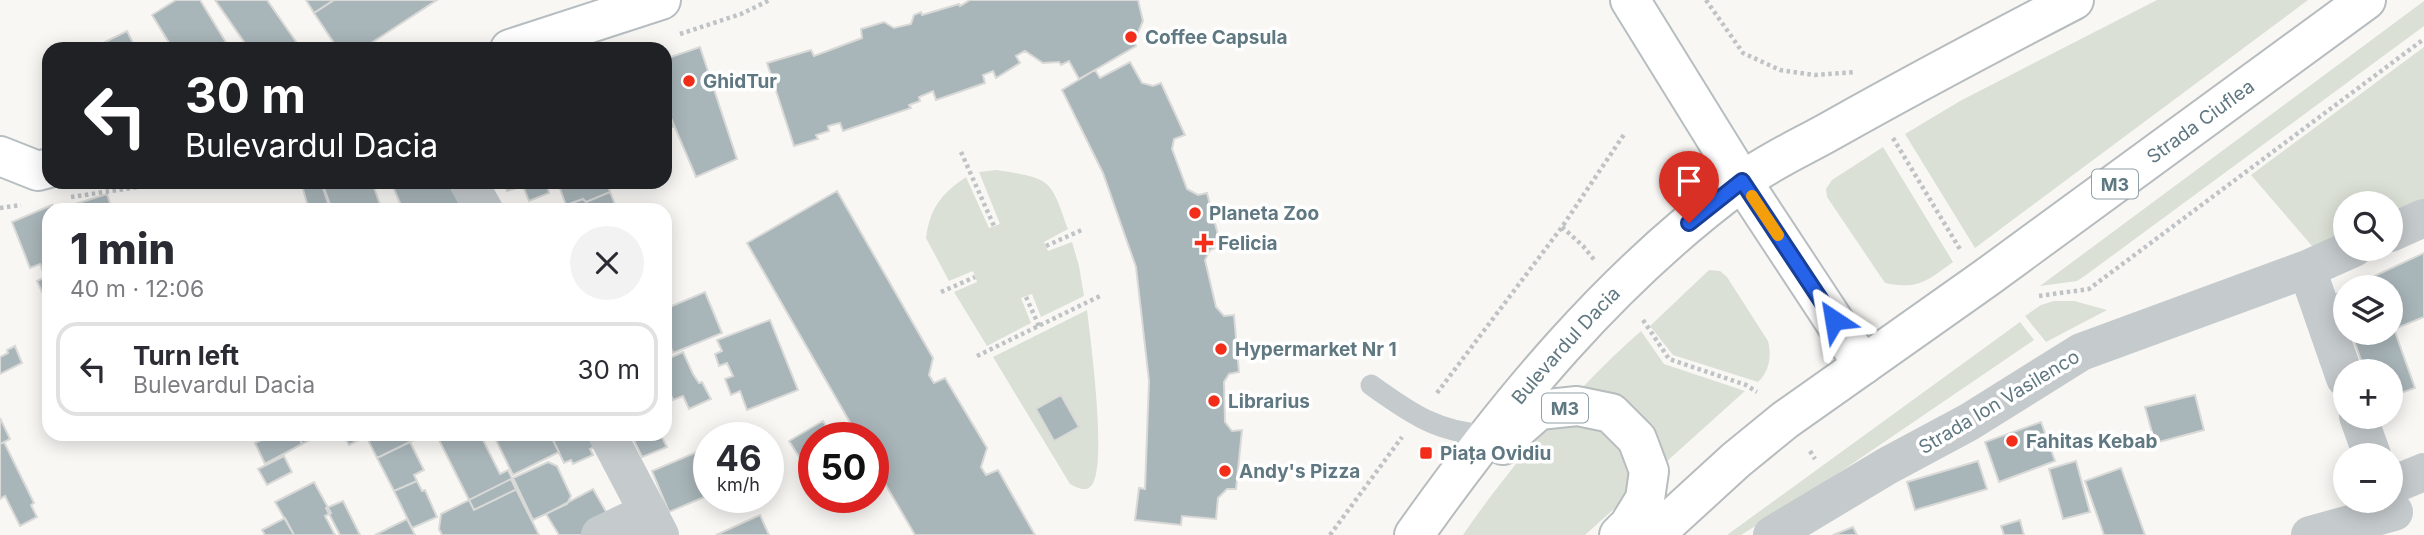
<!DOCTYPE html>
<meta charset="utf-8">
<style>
body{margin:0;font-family:Inter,sans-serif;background:#f2f2f3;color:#2b2b33;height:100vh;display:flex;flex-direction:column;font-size:26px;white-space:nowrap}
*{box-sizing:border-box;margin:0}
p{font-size:23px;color:#7c7c81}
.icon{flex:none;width:38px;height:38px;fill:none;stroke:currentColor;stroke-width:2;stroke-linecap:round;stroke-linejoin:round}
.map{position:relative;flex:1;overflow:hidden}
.details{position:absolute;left:42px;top:203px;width:630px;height:238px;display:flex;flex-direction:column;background:#fff;border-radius:21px;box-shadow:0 4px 18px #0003}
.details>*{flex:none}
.top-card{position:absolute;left:42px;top:42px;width:630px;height:147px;border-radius:21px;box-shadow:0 4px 18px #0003;background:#202124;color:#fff;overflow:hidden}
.buttons{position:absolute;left:2333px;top:191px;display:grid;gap:14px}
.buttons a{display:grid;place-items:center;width:70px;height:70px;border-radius:50%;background:#fff;box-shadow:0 4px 18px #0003;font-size:35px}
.speed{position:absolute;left:693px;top:422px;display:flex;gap:14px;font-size:35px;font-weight:700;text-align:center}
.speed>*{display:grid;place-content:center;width:91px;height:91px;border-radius:50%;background:#fff;box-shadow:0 4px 18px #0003;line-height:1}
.speed small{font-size:18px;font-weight:400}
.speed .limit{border:10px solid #d22;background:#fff;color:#111}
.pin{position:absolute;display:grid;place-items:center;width:60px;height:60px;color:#fff;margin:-72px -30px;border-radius:50% 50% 50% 0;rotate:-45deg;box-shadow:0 0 7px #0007}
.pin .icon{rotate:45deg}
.me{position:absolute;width:77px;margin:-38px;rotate:327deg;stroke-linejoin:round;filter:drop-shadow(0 0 5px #0008)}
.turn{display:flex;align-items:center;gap:24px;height:147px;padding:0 28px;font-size:32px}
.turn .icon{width:91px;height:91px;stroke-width:2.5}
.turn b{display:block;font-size:49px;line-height:60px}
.round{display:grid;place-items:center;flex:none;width:74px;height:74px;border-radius:37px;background:#f2f2f3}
.headline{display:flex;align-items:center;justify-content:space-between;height:119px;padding:0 28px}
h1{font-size:42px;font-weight:800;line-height:52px}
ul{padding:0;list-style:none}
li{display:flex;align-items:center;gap:21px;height:94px;margin:0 14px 10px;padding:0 14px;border:4px solid #e1e1e2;border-radius:21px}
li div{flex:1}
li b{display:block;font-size:26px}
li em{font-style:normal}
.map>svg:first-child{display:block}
</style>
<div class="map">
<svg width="2424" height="535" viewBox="0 0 2424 535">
<rect width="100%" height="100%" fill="#f8f7f4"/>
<path fill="#dae0d5" d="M2157,0H2308L1975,248L1905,134L1960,101Z
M2424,1V26L2086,275L2077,281L2040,286Z
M2424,47V208L2391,225L2390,203H2345V248L2324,260L2251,175Z
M1883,147L1953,262C1927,281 1918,290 1885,283L1827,197L1826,189L1832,180Z
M997,170C1052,179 1050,178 1068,229L1044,242L1048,251L1072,242L1079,266L1084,296L1041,317L1032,294L1021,298L1031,323L987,346L954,292L977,282L973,271L949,281L926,238C930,208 941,194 966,177L989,228L1000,224L979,172Z
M1709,270L1720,271L1727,277L1768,341C1772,356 1769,372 1758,382L1673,355L1650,326Z
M2054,301H2074L2107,310L2046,342L2025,316L2041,305Z
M1087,310C1090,335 1109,474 1090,487C1084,492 1076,487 1070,484L993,357Z
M2020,322L2034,340L1818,487L1741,535H1727Z
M1641,331L1664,364L1745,391L1585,535H1463C1510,466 1578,386 1641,331Z"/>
<path fill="#a8b5b9" stroke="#d9d9d7" stroke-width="2" d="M176,0H200L230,49H173L152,15Z
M215,0H267L299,46L294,49H249Z
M306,0H334L314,13Z
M334,0H437L362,49H338L314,13Z
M970,0H1138L1143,21L1134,42L1136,46L1079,79L1069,61L1061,65L1059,62L1043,63L1025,51L1016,56L1020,63L996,78L993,71L983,75L985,83L936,100L933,91L919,97L920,101L909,105L911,108L843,131L840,123L828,126L829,131L816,135L818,139L794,146L767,63L811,50L814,56L862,38L861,29L884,22L894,28L911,24L914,15L921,12L922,15L959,4L960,6Z
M127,31L136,49H91Z
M700,47L737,159L696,177L668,111H665V59Z
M1130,62L1142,83L1153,86L1161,83L1185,135L1174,139L1172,149L1187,189L1198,195L1207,193L1221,246L1210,250L1205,260L1216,307L1224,316L1234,315L1239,372L1229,374L1224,382L1225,422L1232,431L1242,430L1236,489H1227L1218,498L1216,519L1182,516L1181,525L1135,520L1139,488L1145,489L1149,381L1136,267L1103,173L1062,90L1095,70L1100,78Z
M665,111H668L674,126L665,128Z
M301,182H321L329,206L309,210Z
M322,182H372L382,210H332Z
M391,182H452L463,210H403Z
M504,182H546L549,193L529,201L523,186L507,191Z
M606,182L610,192L586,202L583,199L566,205L558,183Z
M837,191L933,358L929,375L934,383L945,378L987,448L981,467L986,475L998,470L1035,535H915L873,463V438H859L747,243Z
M610,192L617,210H563L561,207L583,199L586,202Z
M107,194L112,210H56Z
M52,205L53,210H49V281H47L40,264L30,268L12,222Z
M2424,253V317L2394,329L2415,388L2390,397V371H2365L2351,332H2390V287H2351Z
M45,277L47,281H49V289L42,292L37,281Z
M2345,290V317L2336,294Z
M705,292L722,333L673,353L669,343L665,345V309Z
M770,320L798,390L747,410L740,391L731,395L725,379L733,376L727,363L719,366L715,354L722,351L717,340Z
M15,346L22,363L0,374V357L8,353L7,350Z
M683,352L693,374L699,383L702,382L711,399L689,409L683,396L673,400L667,386L665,387V360Z
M1061,395L1079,427L1054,441L1036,409Z
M2195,395L2204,430L2155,443L2145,407Z
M0,418L10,439L0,444Z
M823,421L833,438H814V480L789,441Z
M2041,422L2055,461L1999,482L1985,442Z
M273,434H297L302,444L265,464L255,443Z
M297,434H322L302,444Z
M343,434H365L366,436L349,445Z
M365,434H426L377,458Z
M436,434H480L500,474L508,470L517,489L474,510Z
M493,434H550L559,452L513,475Z
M550,434H591L596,446L590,449L593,455L573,464L571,460L564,463Z
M631,434H660L667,447L642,457Z
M4,442L34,503L31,505L37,517L20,526L5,496L0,499V444Z
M410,442L424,470L414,475L417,481L394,491L377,458Z
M697,452L709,480V495L669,512L652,471Z
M284,456L292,472L267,485L258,469Z
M1978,461L1987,489L1915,510L1907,482Z
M2076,461L2090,512L2063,519L2049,469Z
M548,462L557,466L571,496L567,504L533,520L513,478Z
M2121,468L2145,535H2104L2085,481Z
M511,479L539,535H442L439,529L441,514Z
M417,481L422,491L425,490L437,517L412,528L394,491Z
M314,482L331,513L325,516L335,535H294L275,502Z
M593,489L612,522L588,535H559L546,514Z
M343,501L360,535H340L326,508Z
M760,515L769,535H716Z
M285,518L294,535H265L262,530Z
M407,519L415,535H375Z
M2020,520L2024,535H2004L2001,526Z
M1853,527L1857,535H1833Z"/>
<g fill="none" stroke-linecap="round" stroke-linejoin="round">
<defs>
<path id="secondary" d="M1630,0L1742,181L1863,365
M510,49L661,0
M0,156L38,171L49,168"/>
<g id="trunk">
<path d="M1503,445L1515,431L1539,410L1577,406L1611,413L1637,439L1649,471L1645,499L1629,525L1619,535"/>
<path id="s1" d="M1414,535C1507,404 1610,279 1740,183C1768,162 1802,147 1832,130C1912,85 1993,42 2074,0"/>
<path id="s2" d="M1654,535L1736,460L1785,420L1986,278L2366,0"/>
</g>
</defs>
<use href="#secondary" stroke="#b7bec1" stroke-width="42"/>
<use href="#trunk" stroke="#b7bcbe" stroke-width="42"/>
<path stroke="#c0c3c5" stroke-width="4.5" stroke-dasharray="3.5 3.5" stroke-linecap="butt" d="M1706,0L1743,53L1780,70L1815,75L1855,72
M680,34L741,14L770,0
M1893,138L1961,251
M961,152L994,226
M71,197L171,182
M0,208L21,205
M1562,227L1583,246L1596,262
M1046,246L1084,229
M941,292L975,277
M2039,296L2089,289L2424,39
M1026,297L1039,326
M1643,320L1669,359L1746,385L1757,392
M977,356L1102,295
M1437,393L1562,227L1625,133
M1810,451L1815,459
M1330,535L1402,437"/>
<path stroke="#c5cacd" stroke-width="21" d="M1371,385C1410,413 1438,433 1488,435"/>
<path stroke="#c5cacd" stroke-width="38" d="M468,182L484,210
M2390,233L2424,218
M2307,269L2345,378
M2358,416L2372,455
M607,434L660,535
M2390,486L2424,472
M600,535L648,512
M1772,535L1887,466L1969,422L2081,352L2307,269L2354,248
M2310,535L2394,512"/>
<use href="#secondary" stroke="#fff" stroke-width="38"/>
<use href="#trunk" stroke="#fff" stroke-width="38"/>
</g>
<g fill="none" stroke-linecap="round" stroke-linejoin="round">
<defs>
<path id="route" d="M1689,223L1742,181L1834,320"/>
</defs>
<use href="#route" stroke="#184099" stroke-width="18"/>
<use href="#route" stroke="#2563eb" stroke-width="12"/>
<path stroke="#f59e0b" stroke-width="12" d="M1752,196L1778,235"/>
</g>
<g fill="#f22d1a" stroke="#fff" stroke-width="2.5">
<circle cx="1131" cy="37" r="7"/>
<circle cx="689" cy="81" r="7"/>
<circle cx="1195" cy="213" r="7"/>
<path d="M1200.5 232.5h7v7h7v7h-7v7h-7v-7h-7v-7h7z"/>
<circle cx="1221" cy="349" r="7"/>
<circle cx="1214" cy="401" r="7"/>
<circle cx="2012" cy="441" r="7"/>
<rect x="1419" y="446" width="14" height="14" rx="3.5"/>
<circle cx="1225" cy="471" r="7"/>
</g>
<g text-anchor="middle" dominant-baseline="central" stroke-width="7" stroke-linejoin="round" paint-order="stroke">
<g fill="#fff" stroke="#90a0a8" stroke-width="2">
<rect x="2092" y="169.5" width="46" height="29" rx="5"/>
<rect x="1542" y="393.5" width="46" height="29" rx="5"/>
</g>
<g font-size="18" font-weight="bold" fill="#607882">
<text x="2115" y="184">M3</text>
<text x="1565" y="408">M3</text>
</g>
<g font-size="19" font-weight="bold" fill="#607882" stroke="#fff" text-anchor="start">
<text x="1145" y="37">Coffee Capsula</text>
<text x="703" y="81">GhidTur</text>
<text x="1209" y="213">Planeta Zoo</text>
<text x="1218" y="243">Felicia</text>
<text x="1235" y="349">Hypermarket Nr 1</text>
<text x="1228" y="401">Librarius</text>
<text x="2026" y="441">Fahitas Kebab</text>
<text x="1440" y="453">Piața Ovidiu</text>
<text x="1239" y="471">Andy's Pizza</text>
</g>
<g font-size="19" fill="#607882" stroke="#fff">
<text stroke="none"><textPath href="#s2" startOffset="686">Strada Ciuflea</textPath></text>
<text stroke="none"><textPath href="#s1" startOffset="243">Bulevardul Dacia</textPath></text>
<text transform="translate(1999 402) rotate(-31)">Strada Ion Vasilenco</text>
</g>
</g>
</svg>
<div class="buttons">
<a><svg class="icon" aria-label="search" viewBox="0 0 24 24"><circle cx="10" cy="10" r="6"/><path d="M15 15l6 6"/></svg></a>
<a><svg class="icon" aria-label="layers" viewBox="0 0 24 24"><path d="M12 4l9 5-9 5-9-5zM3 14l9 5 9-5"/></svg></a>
<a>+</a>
<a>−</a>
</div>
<div class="speed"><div>46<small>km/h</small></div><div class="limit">50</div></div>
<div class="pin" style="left:1689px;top:223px;background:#d93025"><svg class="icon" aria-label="arrive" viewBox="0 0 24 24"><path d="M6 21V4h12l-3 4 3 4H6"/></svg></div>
<svg class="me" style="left:1834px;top:320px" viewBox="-20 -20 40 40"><path d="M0-17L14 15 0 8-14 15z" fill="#2563eb" stroke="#fff" stroke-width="4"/></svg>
<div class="top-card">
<div class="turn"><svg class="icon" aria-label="left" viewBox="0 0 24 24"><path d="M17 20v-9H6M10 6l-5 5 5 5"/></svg><div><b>30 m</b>Bulevardul Dacia</div></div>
</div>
<section class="details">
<div class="headline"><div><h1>1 min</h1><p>40 m · 12:06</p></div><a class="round"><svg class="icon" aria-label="close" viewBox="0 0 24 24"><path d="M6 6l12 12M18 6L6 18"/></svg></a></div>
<ul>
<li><svg class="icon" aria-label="left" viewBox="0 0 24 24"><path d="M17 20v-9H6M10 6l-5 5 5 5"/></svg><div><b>Turn left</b><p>Bulevardul Dacia</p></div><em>30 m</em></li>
</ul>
</section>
</div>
